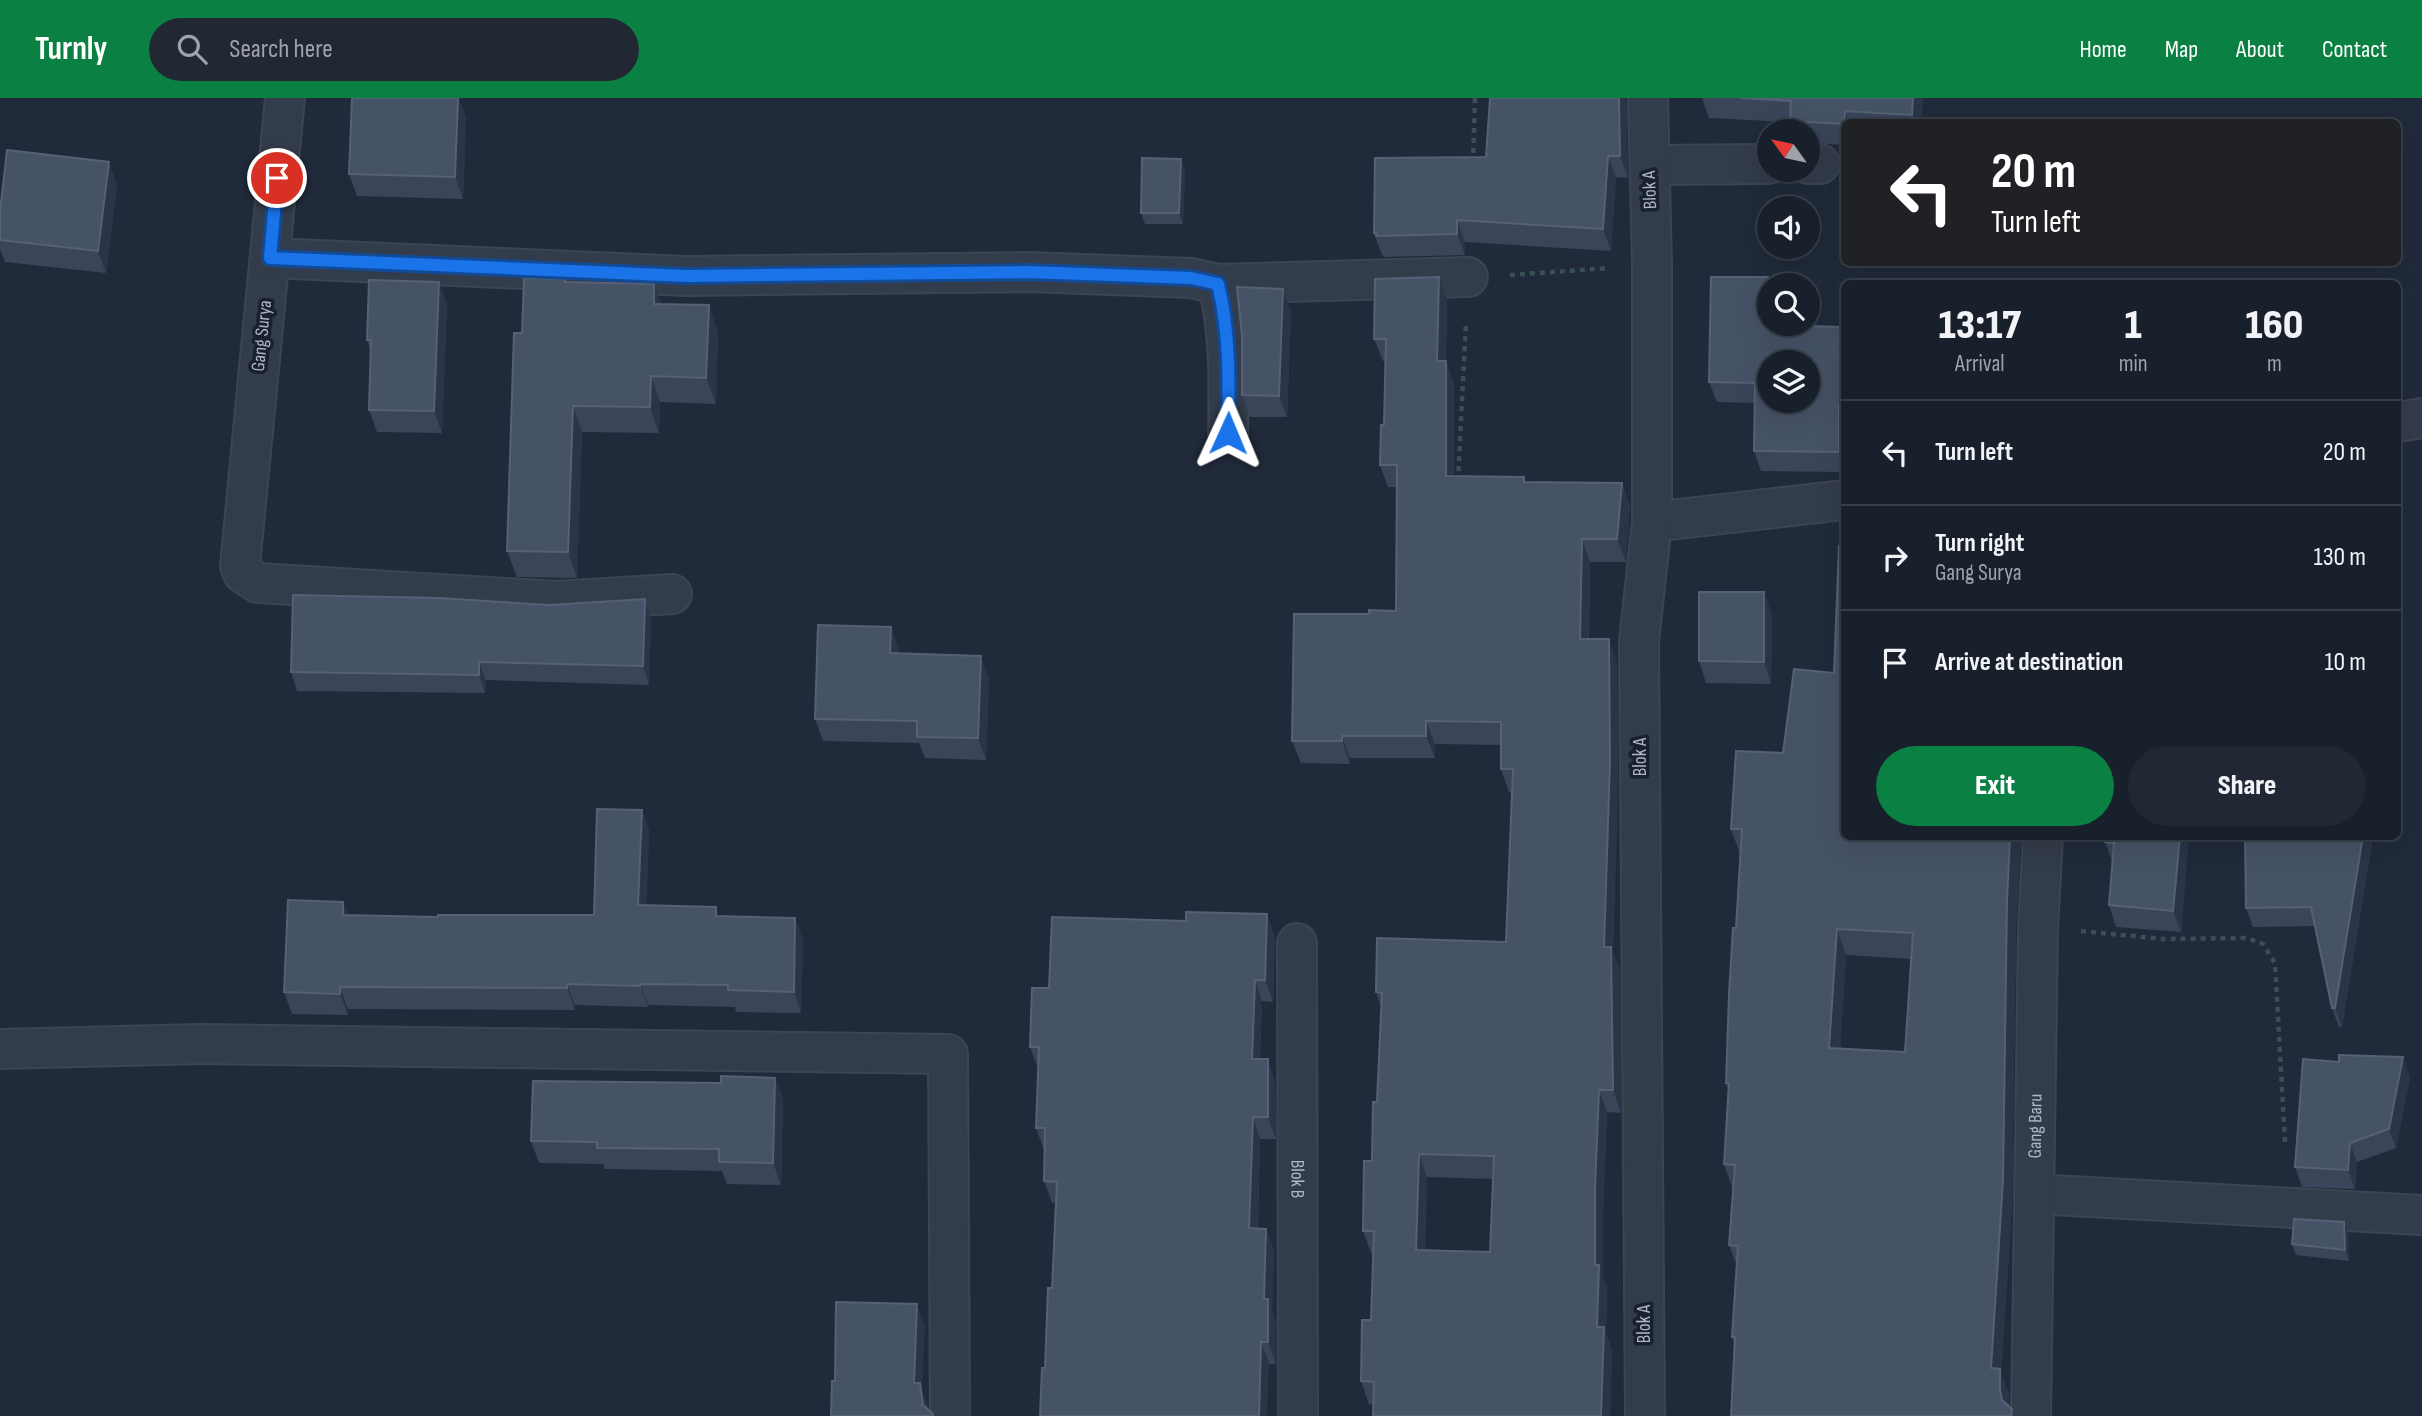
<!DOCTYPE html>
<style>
body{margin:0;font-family:"Sofia Sans Condensed",sans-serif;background:#212834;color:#f1f3f6;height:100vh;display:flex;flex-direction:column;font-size:26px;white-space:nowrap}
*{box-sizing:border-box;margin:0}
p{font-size:23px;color:#9fa3a9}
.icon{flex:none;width:38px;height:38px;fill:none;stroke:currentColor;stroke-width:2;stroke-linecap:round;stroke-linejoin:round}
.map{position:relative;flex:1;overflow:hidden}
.details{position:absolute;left:1841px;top:182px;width:560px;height:560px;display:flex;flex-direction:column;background:#18202c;border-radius:10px;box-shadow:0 7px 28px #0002,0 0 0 2px #363e48}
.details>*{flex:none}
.banner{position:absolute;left:1841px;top:21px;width:560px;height:147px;border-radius:10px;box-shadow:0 7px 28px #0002,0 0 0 2px #363e48;background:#202124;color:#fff;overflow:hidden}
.needle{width:46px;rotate:303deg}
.buttons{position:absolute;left:1757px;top:21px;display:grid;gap:14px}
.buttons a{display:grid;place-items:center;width:63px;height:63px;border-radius:50%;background:#18202c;box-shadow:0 7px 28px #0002,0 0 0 2px #363e48;font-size:35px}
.pin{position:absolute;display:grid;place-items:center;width:60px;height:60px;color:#fff;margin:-30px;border:4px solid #fff;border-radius:50%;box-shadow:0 2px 7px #0007}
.me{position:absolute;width:77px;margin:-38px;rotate:1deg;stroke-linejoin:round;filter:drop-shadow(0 0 5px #0008)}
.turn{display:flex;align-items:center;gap:24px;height:147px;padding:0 35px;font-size:32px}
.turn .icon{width:91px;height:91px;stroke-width:2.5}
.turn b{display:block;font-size:49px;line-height:60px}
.eta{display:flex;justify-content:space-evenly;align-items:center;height:119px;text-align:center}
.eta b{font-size:42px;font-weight:800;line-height:49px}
.button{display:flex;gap:14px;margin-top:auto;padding:14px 35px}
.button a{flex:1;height:80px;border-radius:42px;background:#0b8043;color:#fff;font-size:28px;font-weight:800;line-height:80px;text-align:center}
.button a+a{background:#212834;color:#f1f3f6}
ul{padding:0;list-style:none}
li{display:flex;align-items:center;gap:21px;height:105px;padding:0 35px;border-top:2px solid #363e48}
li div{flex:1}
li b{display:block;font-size:26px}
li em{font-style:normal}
header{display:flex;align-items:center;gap:42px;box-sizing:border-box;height:98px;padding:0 35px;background:#0b8043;color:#fff}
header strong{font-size:33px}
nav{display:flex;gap:38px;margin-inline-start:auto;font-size:24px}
.search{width:490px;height:63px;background:#212834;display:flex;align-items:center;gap:18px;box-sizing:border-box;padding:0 24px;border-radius:38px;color:#9fa3a9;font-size:26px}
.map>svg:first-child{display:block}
</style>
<header>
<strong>Turnly</strong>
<div class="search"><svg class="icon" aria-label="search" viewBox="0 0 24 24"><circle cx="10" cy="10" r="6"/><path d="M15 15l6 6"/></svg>Search here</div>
<nav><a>Home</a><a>Map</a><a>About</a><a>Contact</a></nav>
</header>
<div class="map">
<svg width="2422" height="1318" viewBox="0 0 2422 1318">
<rect width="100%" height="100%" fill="#202a3a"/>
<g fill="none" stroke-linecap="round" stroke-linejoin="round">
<defs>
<g id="street">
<path d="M285,0L240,468L243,475L258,485L557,503L672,496"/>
<path d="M1808,66H1820"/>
<path d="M1650,67L1769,66"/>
<path d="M270,160L687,178L1029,174L1191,180L1218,186C1230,235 1229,285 1228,336"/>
<path d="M1218,186L1468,179"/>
<path d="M2398,324L2422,320"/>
<path d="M1652,424L1844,402"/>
<path id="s1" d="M1297,845L1298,1318"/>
<path d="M0,951L200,946L948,956L950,1318"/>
<path d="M2034,1096L2422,1117"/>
<path d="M1645,1318L1639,543L1652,424V167L1648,0"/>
<path id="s2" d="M2031,1318L2038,830L2043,738"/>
</g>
</defs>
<use href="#street" stroke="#3d4554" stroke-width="42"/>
<path stroke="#3a5054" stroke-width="4.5" stroke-dasharray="5 5" stroke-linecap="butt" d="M1473,65L1475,0
M1510,177L1609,170
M1458,383L1466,224
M2081,833L2163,841L2247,840L2263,846L2275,865L2285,1044"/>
<use href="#street" stroke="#333c4b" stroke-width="38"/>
</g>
<path fill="#3a455a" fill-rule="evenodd" d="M1490,0H1626L1628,80L1616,79L1611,153L1465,144V157L1384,159L1383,157H1382L1374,135L1486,59Z
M1702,0H1923L1921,24H1844V47L1808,45V33H1794L1791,24L1709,20Z
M466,19L463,101L357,98L349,76Z
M1185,72L1183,126H1145L1141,115Z
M117,86L106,175L5,164L0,151V114Z
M1768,179L1771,187H1769L1775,227L1844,229V374L1761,373L1754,353L1755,305L1717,304L1709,284Z
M567,184L662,206L718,233L716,306L660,304L659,335L582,334L577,480L517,479L507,453L522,235Z
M1283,191L1291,213L1287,319H1250L1242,297Z
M1447,201L1446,263L1454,286V378L1526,384L1622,385L1630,408L1626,464H1590L1589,541L1617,564L1618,686L1613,853L1620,872L1621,1015L1607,1014L1603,1113V1179L1607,1190L1606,1235L1612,1252L1610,1318H1373L1374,1306H1369L1361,1283L1371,1222L1373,1155H1371L1363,1133L1372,1063L1377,1004L1381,909L1376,894L1506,844L1512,694H1509L1501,671V647L1435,646V660H1350V666L1301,665L1292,643L1369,516L1396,513L1397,389H1388L1380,367L1384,327L1385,263H1383L1374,241ZM1427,1079L1493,1081L1490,1154L1425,1152Z
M447,206L442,335L377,334L369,312L371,254L367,242Z
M645,501L651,519L649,587L486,582L485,595L297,593L291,574L549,507Z
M1772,516L1771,586L1706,585L1699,563Z
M899,551V555L989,580L986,662L925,660L919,645L823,643L815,621Z
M1783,655L1844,738H2021L2016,829L2012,1108L2001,1275L2009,1297V1309L2012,1311L2014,1318H1731L1735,1248L1732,1239L1737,1169L1729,1147L1733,1092L1724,1066L1728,992L1726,985L1740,756L1731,731ZM1846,857L1911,861L1905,954L1840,950Z
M642,712L649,733L646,807L720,818L795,820L803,842L801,915L736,914L735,909L648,907V909L575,907V912L348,911V917L292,916L284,894L343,804L348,817L438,819L594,817Z
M2189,738L2181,834L2116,829L2109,807L2112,763L2105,744Z
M2245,738H2373L2342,929H2339L2332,910L2315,828L2253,829L2246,810Z
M1275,838L1273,904L1262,903L1260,961L1275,983L1276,1041H1260L1258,1130L1266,1131L1274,1152L1272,1211L1276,1222V1266L1045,1270L1052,1190L1056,1105H1052L1044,1083V1052L1036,1030L1038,970L1030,949L1049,890Z
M2410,979L2396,1050L2357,1064L2355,1091L2302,1089L2295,1069Z
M775,980L783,1001L781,1087L727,1086L722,1073L605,1071L603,1066L539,1065L531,1043L721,985Z
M2348,1135L2349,1163L2296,1157L2292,1146Z"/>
<path fill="#2a3548" d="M458,0H459L466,19L463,101L455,79Z
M1619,0H1626L1628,80L1620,58Z
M1913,0H1923L1921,24H1915L1912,17Z
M1845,13L1849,24H1844V27V26Z
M1608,58L1616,79L1611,153L1603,131Z
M1181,61L1185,72L1183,126L1179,115Z
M109,64L117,86L106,175L98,153Z
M1457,122L1465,144V157L1457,136Z
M1439,179L1447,201L1446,263L1454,286V401L1446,378L1437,263Z
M1768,179L1771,187H1769V226H1775V247L1768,227Z
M439,184L447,206L442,335L434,313Z
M654,186L664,212L654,206Z
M1283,191L1291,213L1287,319L1279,298Z
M709,207L718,233L716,306L706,280Z
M651,278L660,304L659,335L650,309Z
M1839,307L1844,322V370L1839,354Z
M573,308L582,334L577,480L568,454Z
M1622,385L1630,408L1626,464L1617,441Z
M1582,441L1590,464L1588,564L1580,541Z
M1764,494L1772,516L1771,586L1764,564Z
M645,501L651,519L649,587L643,568Z
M891,529L899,551L898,577L890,555Z
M1609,541L1617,564L1618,686L1613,853L1620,872L1621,1015L1613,992L1604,849Z
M981,558L989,580L986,662L978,640Z
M479,564L486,582L485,595L479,577Z
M1426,623L1435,646V660L1426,638Z
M1342,638L1350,660V666L1342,643Z
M642,712L649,733L646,828L638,807Z
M2010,738H2021L2016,829L2012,1108L2001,1275L2009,1297V1318H2008L1991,1270L2007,803Z
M2180,738H2189L2181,834L2173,813Z
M2363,738H2373L2342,929L2335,910Z
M343,804L351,825L343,817Z
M1267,816L1275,838L1273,904L1265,882Z
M795,820L803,842L801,915L794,894Z
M1837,831L1846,857L1839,976L1829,950Z
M1255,882L1262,903L1259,983L1252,961Z
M567,886L575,907V912L567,890Z
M640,886L648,907V909L640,888Z
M340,889L348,911V917L340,896Z
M2403,959L2410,979L2396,1050L2389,1031Z
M1268,961L1275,983L1276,1041L1268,1019Z
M775,980L783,1001L781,1087L773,1065Z
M1599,992L1607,1014L1603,1113V1179L1607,1190L1606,1235L1612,1252L1610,1318H1601L1597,1229L1595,1167V1090Z
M1253,1019L1260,1041L1257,1152L1249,1130Z
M2350,1045L2357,1064L2355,1091L2348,1072Z
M1419,1056L1427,1079L1424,1174L1416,1152Z
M2344,1124L2348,1135L2349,1163L2345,1152Z
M1266,1131L1274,1152L1272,1211L1276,1222V1266L1268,1244L1264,1201Z
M917,1206L925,1228L922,1291L928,1307L929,1318H927L914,1285Z
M1261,1244L1269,1265L1267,1318H1259Z"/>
<path fill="#465266" stroke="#566175" stroke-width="2" fill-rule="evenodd" d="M352,0H458L455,79L349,76Z
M1490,0H1619L1620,58H1608L1603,131L1457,122V136L1376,138V135H1374L1375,60L1486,59Z
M1740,0H1913L1912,17L1845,13L1844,26L1790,23L1791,3Z
M7,52L109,64L98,153L0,142V114Z
M1142,60L1181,61L1179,115H1141Z
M1439,179L1437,263H1446V378L1524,379V384L1622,385L1617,441H1582L1580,541H1609L1610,663L1604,849H1611L1613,992H1599L1595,1090V1167H1599L1597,1229H1604L1601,1318H1373L1374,1284L1361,1283L1362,1222H1371L1374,1133H1363L1364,1063H1372L1373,1004H1377L1382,895L1376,894L1377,840L1506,844L1513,671H1501V624L1426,623V638H1342V643H1292L1294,516H1369V512L1396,513L1397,367H1380L1381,327H1384L1386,241H1374L1375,181ZM1419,1056L1494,1058L1490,1154L1416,1152Z
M1711,179H1768V227L1844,229V307H1839V354L1754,353L1755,285L1709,284ZM1769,264H1808V303H1769Z
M524,180L566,181L565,184L654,186V206L709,207L706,280L651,278L650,309L573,308L568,454L507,453L514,235H522Z
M369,182L439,184L434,313L369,312L371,242H367Z
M1237,189L1283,191L1279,298L1242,297V238Z
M1839,448H1844V738H2010L2007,803L2003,1082L1991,1270L2000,1271V1292L2002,1302L2012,1311L2011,1318H1731L1735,1239H1732L1738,1148L1729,1147L1735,1067L1724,1066L1729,985H1726L1729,896L1733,830H1736L1742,731H1731L1736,653L1783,655L1794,571L1834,575ZM1837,831L1913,835L1905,954L1829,950Z
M1699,494H1764V564L1699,563Z
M293,497L439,500L549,507L645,501L643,568L479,564V577L291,574Z
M818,527L891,529L890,555L981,558L978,640L917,639V623L815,621Z
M597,711L642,712L638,807L716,809V818L795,820L794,894L728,892V887L640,886V888L567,886V890L340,889V896L284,894L288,802L343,804V817L438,819V817H594Z
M2106,738H2180L2173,813L2109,807L2114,745L2105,744Z
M2245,738H2363L2335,910H2332L2311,809L2246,810Z
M1186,814L1267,816L1265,882H1255L1252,961H1268V1019H1253L1249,1130L1266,1131L1264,1201H1268V1244H1261L1259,1318H1040L1042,1270H1045L1048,1190H1052L1057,1084L1044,1083L1045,1030H1036L1039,949H1030L1032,890H1049L1052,819L1186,823Z
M2339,957L2403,959L2389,1031L2350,1045L2348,1072L2295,1069L2303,961L2339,964Z
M721,978L775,980L773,1065L719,1064V1051L597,1050V1044L531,1043L533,983L721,985Z
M2294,1121L2344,1124L2345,1152L2292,1146Z
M836,1204L917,1206L914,1285H920L923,1307L933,1316V1318H831L832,1283H835Z"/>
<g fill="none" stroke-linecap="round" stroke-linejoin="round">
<defs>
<path id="route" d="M277,80L270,160L687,178L1029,174L1191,180L1218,186C1230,235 1229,285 1228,335"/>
</defs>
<use href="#route" stroke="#114b97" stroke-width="18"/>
<use href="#route" stroke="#1a73e8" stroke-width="12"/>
</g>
<g text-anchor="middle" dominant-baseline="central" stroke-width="7" stroke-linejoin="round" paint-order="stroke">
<g font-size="19" fill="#aeb6c7" stroke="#19212f">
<text transform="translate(1650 92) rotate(-92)">Blok A</text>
<text transform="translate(262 238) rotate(-84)">Gang Surya</text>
<text transform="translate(1640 659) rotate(-90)">Blok A</text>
<text stroke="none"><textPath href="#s2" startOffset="290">Gang Baru</textPath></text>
<text stroke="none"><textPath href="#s1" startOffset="236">Blok B</textPath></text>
<text transform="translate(1644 1226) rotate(-90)">Blok A</text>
</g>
</g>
</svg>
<div class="buttons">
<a><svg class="needle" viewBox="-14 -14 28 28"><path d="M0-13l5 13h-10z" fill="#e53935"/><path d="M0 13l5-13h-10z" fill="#9fa3a9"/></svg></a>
<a><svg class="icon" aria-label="sound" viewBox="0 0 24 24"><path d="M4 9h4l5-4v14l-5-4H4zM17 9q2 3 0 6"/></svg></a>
<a><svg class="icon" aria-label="search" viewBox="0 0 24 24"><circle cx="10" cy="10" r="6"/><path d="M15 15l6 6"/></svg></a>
<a><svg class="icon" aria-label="layers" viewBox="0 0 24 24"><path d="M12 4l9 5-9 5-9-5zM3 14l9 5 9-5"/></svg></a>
</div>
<div class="pin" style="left:277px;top:80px;background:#d93025"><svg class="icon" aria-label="arrive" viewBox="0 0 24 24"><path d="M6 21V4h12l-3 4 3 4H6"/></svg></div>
<svg class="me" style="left:1228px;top:335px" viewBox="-20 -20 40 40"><path d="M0-17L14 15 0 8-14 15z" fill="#1a73e8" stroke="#fff" stroke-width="4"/></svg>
<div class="banner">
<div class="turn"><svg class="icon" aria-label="left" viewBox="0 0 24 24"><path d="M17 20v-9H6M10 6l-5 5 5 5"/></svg><div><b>20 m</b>Turn left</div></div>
</div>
<section class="details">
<div class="eta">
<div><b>13:17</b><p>Arrival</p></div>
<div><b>1</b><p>min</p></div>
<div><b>160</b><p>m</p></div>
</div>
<ul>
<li><svg class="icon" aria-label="left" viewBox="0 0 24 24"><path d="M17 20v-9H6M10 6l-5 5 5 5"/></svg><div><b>Turn left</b></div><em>20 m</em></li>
<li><svg class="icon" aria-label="right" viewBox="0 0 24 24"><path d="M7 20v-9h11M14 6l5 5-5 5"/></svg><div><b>Turn right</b><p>Gang Surya</p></div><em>130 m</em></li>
<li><svg class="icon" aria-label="arrive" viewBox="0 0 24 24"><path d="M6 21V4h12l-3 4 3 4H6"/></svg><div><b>Arrive at destination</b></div><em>10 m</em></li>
</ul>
<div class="button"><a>Exit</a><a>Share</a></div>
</section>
</div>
